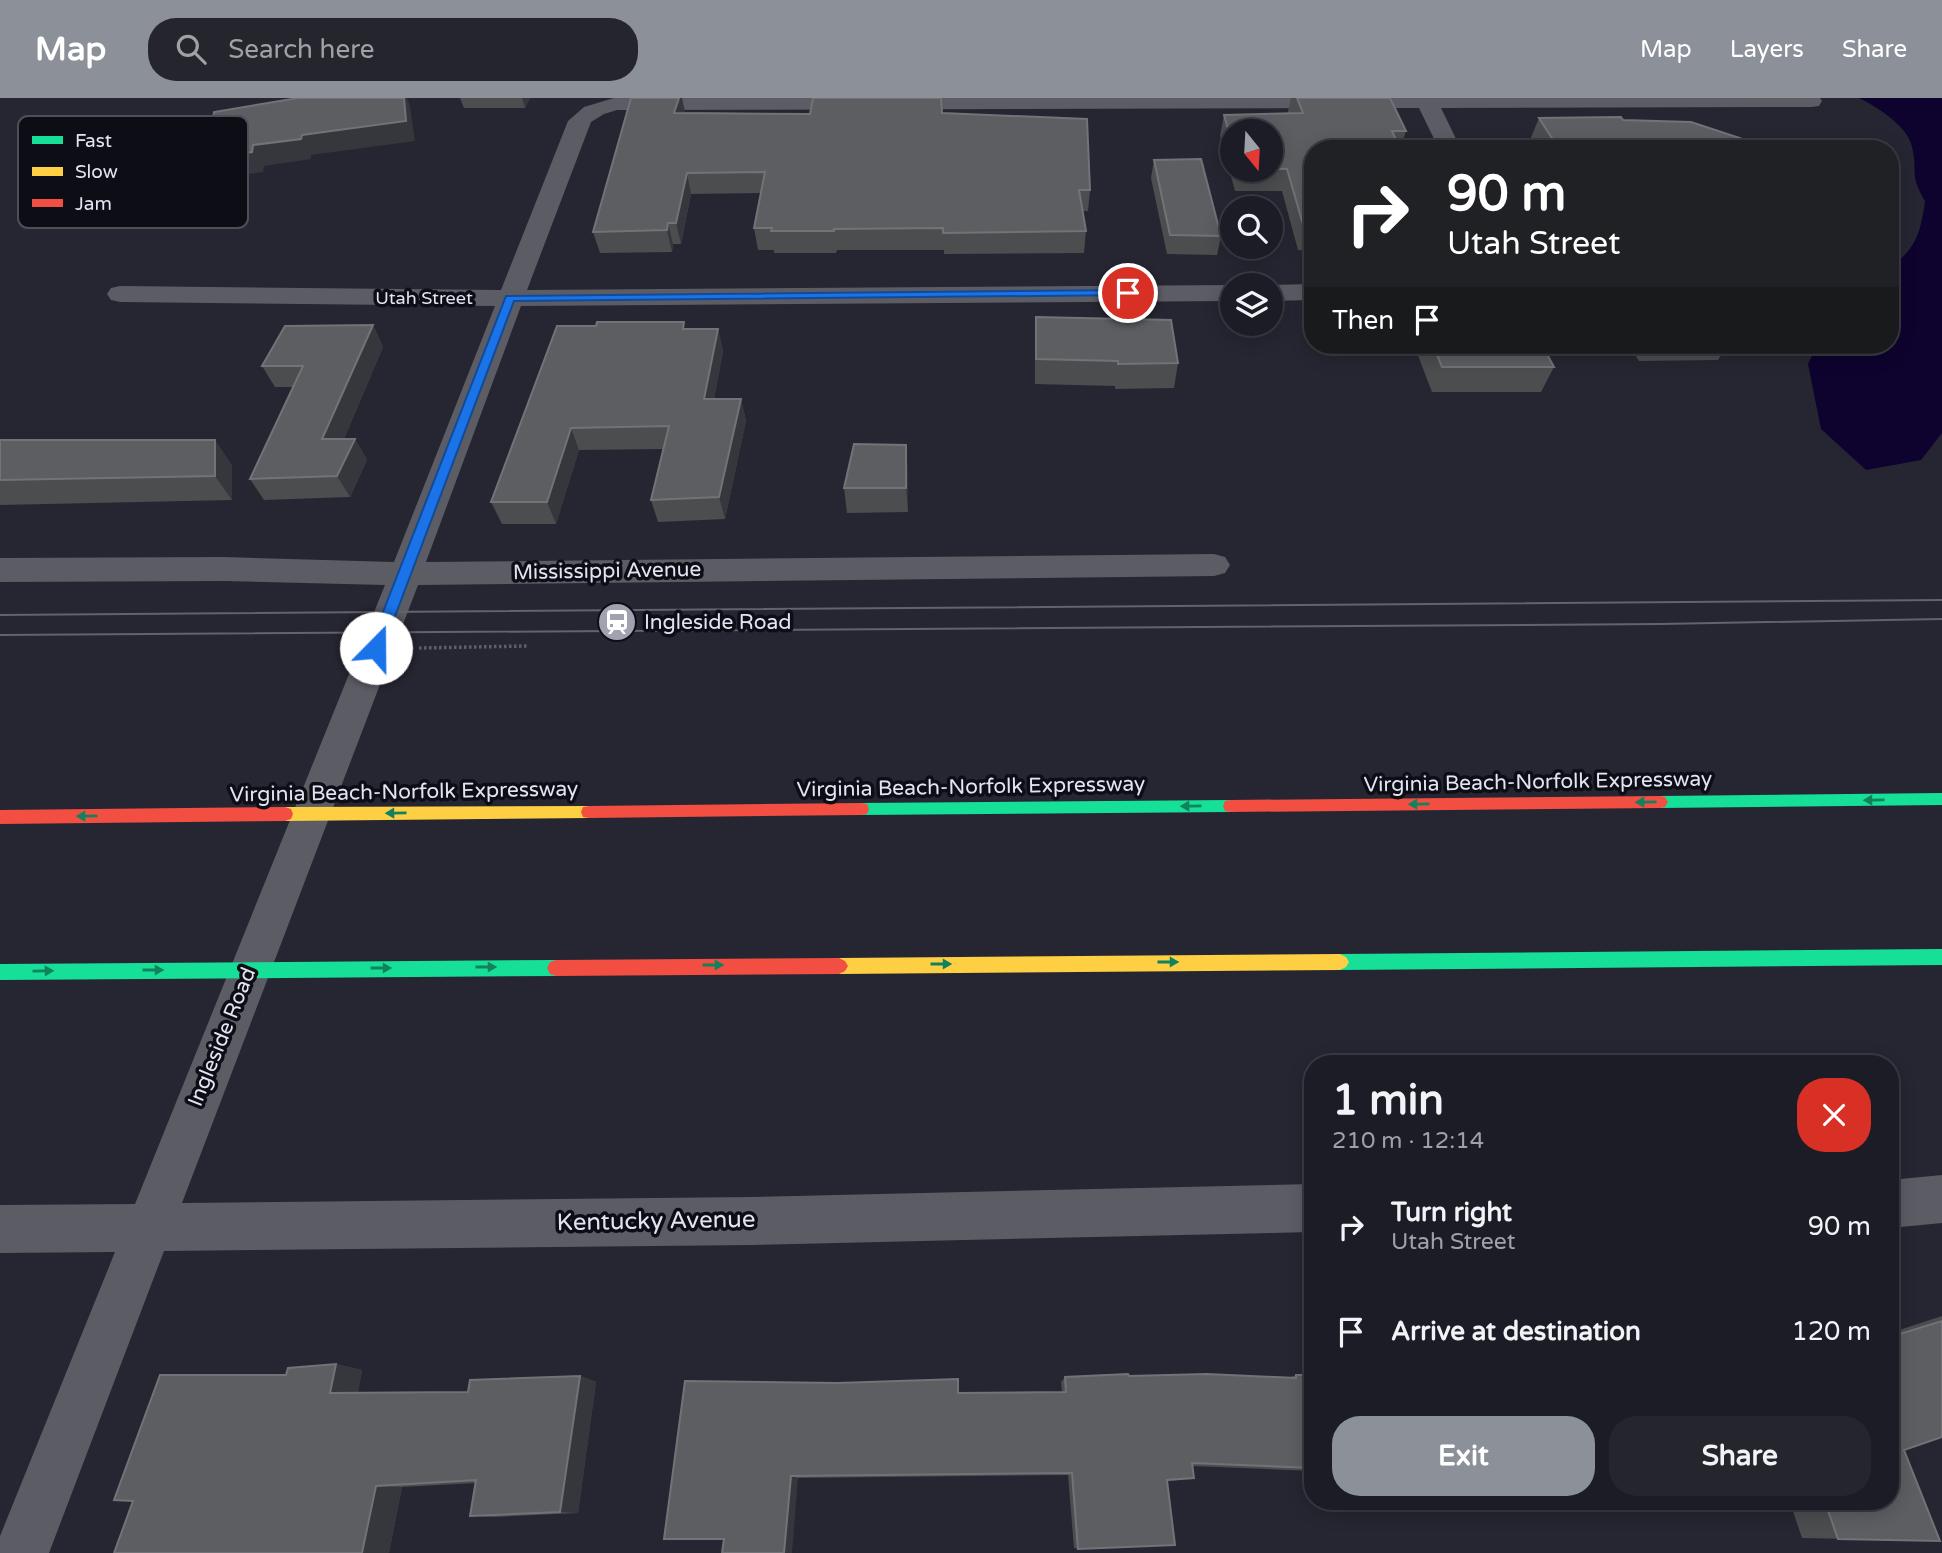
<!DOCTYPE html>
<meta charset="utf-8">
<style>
body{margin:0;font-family:"Varela Round",sans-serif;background:#25252e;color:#f1f3f6;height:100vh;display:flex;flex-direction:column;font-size:26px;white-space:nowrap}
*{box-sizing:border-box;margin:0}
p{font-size:23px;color:#a0a1a7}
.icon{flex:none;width:38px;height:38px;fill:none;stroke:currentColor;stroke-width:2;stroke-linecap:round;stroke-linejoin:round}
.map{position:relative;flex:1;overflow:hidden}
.side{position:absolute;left:1304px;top:957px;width:595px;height:455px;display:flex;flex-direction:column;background:#1c1c26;border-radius:28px;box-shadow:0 4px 18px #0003,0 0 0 2px #3a3a43}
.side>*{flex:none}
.top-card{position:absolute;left:1304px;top:42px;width:595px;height:214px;border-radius:28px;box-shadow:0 4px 18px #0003,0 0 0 2px #3a3a43;background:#202124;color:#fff;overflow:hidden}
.needle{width:46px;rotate:162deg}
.tools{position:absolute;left:1220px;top:21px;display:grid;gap:14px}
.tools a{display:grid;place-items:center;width:63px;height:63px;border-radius:50%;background:#1c1c26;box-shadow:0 4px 18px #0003,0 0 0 2px #3a3a43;font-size:35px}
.pin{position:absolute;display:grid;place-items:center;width:60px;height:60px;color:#fff;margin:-30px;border:4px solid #fff;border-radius:50%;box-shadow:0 2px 7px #0007}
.me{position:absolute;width:77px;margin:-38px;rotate:22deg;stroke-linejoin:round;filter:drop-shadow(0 0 5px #0008)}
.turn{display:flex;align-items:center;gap:24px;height:147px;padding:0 28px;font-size:32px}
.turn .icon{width:91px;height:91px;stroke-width:2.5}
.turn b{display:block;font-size:49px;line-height:60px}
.then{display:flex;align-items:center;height:66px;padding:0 28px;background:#0003;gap:14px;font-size:26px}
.round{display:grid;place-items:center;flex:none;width:74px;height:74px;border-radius:28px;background:#25252e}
.headline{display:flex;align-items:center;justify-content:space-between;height:119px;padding:0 28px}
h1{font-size:42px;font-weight:700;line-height:52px}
.button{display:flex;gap:14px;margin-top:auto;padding:14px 28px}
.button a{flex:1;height:80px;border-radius:28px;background:#8c9099;color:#fff;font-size:28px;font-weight:700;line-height:80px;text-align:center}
.button a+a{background:#25252e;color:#f1f3f6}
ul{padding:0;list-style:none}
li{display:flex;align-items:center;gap:21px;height:105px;padding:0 28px}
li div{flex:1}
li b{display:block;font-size:26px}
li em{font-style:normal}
header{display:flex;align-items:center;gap:42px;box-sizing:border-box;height:98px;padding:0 35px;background:#8c9099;color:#fff}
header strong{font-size:33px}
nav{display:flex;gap:38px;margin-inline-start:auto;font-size:24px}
.search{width:490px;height:63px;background:#25252e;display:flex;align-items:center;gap:18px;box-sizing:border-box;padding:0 24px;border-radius:28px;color:#a0a1a7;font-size:26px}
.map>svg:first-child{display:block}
</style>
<header>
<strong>Map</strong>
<div class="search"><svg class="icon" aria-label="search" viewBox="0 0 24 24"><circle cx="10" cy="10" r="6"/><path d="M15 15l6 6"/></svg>Search here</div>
<nav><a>Map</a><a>Layers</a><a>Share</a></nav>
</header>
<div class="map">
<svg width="1942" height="1455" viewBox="0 0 1942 1455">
<rect width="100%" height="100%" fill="#262632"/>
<path fill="#0d032e" d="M1859,0H1942V335L1921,362L1866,372L1821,331L1808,266L1817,247H1890V169C1916,152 1921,133 1925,103C1909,76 1918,75 1912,49C1908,28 1877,9 1859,0Z"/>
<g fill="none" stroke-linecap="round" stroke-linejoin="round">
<path stroke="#5f5f68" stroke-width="3.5" stroke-dasharray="2.5 2.5" stroke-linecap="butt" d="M419,550L527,548"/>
<path fill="#5c5c65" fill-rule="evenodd" d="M614,0H1820L1822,3L1819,8L1811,9L1441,10L1461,51H1439L1419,10L617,12L604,16L591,24L527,192L1232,187V203L521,208L426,464L1214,456L1225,459L1230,467L1225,475L1214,478L418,487L182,1105L752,1099L1312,1086V1134L752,1147L164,1153L49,1455H0V1438L115,1154L0,1155V1107L135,1106L385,487L224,483L0,484V460L224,459L394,464L495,208L120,204L111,202L107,196L111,190L120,188L501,192L568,23L584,9Z
M1312,186V202L1270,203V187Z
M1942,1077V1125L1890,1130V1082Z"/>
<path fill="#16e098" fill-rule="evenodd" d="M1942,695V707L1660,710L1655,709L1652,704L1655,699L1660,698Z
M1231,702L1237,703L1239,708L1237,713L1231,714L861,717L855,716L853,711L855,706L861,705Z
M1942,851V867L1340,872L1334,869L1331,864L1334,859L1340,856Z
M556,862L562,864L565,870L562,876L556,878L0,882V866Z"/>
<path fill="#ffcf43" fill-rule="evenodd" d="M589,708L595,709L597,714L595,719L589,720L285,723L279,721L277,716L279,711L285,709Z
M1340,856L1346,859L1349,864L1346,869L1340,872L839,876L833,873L830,868L833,863L839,860Z"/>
<path fill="#f24e42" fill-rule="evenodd" d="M1660,698L1665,699L1668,704L1665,709L1660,710L1231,714L1225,713L1223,708L1225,703L1231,702Z
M861,705L867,706L869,711L867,716L861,717L589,720L583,719L581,714L583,709L589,708Z
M285,709L291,711L293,716L291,721L285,723L0,726V712Z
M839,860L845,863L848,868L845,873L839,876L556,878L550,876L547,870L550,864L556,862Z"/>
<path stroke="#63636d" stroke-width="2" d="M0,517L1942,502
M0,537L1660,526L1942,521"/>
</g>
<path fill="#4c4d4f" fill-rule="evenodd" d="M460,0H530L525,10H464Z
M1291,0H1390L1406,33L1400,51H1312V153L1298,152L1282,93H1235L1220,38L1224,17L1289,16L1288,13ZM1232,33H1270V72H1232Z
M685,14L810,16L942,15L1090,92L1088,113H1083L1086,133L1084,155L944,156V152H837L836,155H774V152H758L754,130L761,95L691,96L681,146H673L672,154L600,155L593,134Z
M1539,20L1623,22L1773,51H1528L1527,49Z
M1154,62L1221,138L1217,157L1167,156L1151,80Z
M1036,219L1178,265L1174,290L1115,291V288L1035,286V244Z
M373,227L383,249L344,341H355L367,362L350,399L264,402L250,381L293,289H275L262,268Z
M557,228L718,231L723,253L714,301H741L746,323L725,421L658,424L651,402L664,351L579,352L556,426H502L491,404Z
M1421,247H1542L1554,269L1541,294H1432L1417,255Z
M1629,247H1727L1718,262L1639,263Z
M0,342L232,367V402L0,407Z
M908,372V414L847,415L844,390Z
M1942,1218V1339L1904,1352L1940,1443L1802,1440L1790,1404H1890V1235Z
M336,1266L362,1272L358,1294H468L580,1278L596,1284L578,1415L493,1419L470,1418L476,1385L402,1389L389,1455Z
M1296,1277H1312V1373L1192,1368L1194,1380L1167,1383L1078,1451L1074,1450L1068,1377L798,1380L724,1441H664L958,1295L1062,1294L1061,1284L1065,1279L1129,1278L1288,1280Z"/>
<path fill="#36373c" d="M404,0H407L410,8L415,43L311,57V61L264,68L263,74L219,80L207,60L253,47L302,37Z
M522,0H530L525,10Z
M679,0H682L685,14L679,36L674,15Z
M687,75L691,96L681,146L676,125Z
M668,125L673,146L672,154L667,132Z
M373,227L383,249L335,362L322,341Z
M718,231L723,253L710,323L704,301Z
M741,301L746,323L725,421L719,399Z
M571,330L579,352L556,426L547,404Z
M355,341L367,362L350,399L337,378Z
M215,342L232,367V402L215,378Z
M906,347L908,372V414L906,390Z
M336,1266L362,1272L357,1300L330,1295Z
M580,1278L596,1284L578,1415L560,1414Z
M791,1378L798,1380L792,1455H784Z
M376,1388L402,1389L389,1455H362Z"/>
<path fill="#5d5e61" stroke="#727378" stroke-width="2" d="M298,0H404L406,23L302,37L301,41L253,47L252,54L207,60L214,14Z
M631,0H679L674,15L810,16L813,0H941L942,15L1087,21L1090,92H1079L1086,133L943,135V130L834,131V133H771L772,130H754L765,74L687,75L676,125H668L667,132L593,134Z
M1297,0H1390L1406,33H1392L1400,51H1312V130H1304L1287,71H1270V33H1232V45L1224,17L1303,15Z
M1621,19L1623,22L1691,24L1773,51H1559L1539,20Z
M1201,61L1221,138L1170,137L1154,62Z
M1036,219L1171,222L1178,265L1118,266V263L1036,261Z
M597,224H684L683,231H718L704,301H741L719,399L651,402L669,328L571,330L547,404H491L557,228H596Z
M373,227L322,341H355L337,378L250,381L303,268H262L285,228Z
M1433,247H1542L1554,269H1442Z
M0,342H215V378L0,382Z
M854,346L906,347V390H844Z
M1942,1223V1339L1904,1352L1940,1443L1838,1441L1825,1404H1890V1239Z
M336,1266L330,1295L468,1294L470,1282L580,1278L560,1414L470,1418L476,1382L376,1388L362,1455H114L133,1403L114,1402L160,1277H286L288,1270Z
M1128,1276L1129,1278L1207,1276L1296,1280V1277H1312V1370L1192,1365L1194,1380L1167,1382L1175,1447L1078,1451L1072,1375L791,1378L784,1455H722L724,1441H664L685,1283L837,1285L958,1281V1295L1066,1294L1065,1279Z"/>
<defs><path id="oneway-solid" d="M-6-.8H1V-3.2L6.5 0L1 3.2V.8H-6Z" transform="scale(1.75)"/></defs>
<g fill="#12815e">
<use href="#oneway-solid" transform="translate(1874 702) rotate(179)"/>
<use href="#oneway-solid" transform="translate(1646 704) rotate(179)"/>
<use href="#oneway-solid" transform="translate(1419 706) rotate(179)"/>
<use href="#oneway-solid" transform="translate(1191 708) rotate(179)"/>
<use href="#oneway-solid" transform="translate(396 715) rotate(179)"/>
<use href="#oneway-solid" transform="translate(87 718) rotate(179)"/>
<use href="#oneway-solid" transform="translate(1168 864)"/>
<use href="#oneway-solid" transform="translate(941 866)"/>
<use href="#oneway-solid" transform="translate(713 867)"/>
<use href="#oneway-solid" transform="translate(486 869)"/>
<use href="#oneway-solid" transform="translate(381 870)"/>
<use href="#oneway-solid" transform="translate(153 872)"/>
<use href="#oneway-solid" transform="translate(43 873) rotate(-1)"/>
</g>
<path fill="#1a73e8" stroke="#114b97" stroke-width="2" d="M1128,192L1132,193V197L514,203L383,550L376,556L369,550L506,198Z"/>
<defs>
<symbol id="station-disc" viewBox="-11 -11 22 22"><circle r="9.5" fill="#a1a2af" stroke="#0d0d16"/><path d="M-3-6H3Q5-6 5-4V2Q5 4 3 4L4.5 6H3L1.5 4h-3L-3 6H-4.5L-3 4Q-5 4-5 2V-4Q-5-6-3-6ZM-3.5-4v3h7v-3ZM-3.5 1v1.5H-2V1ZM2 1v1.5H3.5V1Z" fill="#fff"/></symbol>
</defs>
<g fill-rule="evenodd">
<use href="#station-disc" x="595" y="502" width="44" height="44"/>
</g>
<g text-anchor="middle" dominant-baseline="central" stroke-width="7" stroke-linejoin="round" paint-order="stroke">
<g font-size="18" fill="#e3e4f2" stroke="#0d0d16">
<text x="424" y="200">Utah Street</text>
</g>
<g font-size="21" fill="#e3e4f2" stroke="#0d0d16">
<text transform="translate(607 473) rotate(-1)">Mississippi Avenue</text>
<text transform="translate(1538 684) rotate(-1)">Virginia Beach-Norfolk Expressway</text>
<text transform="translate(971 689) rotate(-1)">Virginia Beach-Norfolk Expressway</text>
<text transform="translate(404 694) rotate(-1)">Virginia Beach-Norfolk Expressway</text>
<text transform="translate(222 939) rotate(-68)">Ingleside Road</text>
</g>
<g font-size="21" fill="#e3e4f2" stroke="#0d0d16" text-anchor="start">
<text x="644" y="524">Ingleside Road</text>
</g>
<g font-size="24" fill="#e3e4f2" stroke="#0d0d16">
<text transform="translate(656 1123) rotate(-1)">Kentucky Avenue</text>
</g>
</g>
<rect x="18" y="18" width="230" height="112" rx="10" fill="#0d0d16" stroke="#4d4e58" stroke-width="2"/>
<rect x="32" y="38" width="31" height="8" fill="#16e098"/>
<rect x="32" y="69" width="31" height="9" fill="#ffcf43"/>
<rect x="32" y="101" width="31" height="8" fill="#f24e42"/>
<g font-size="19" fill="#e3e4f2">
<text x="75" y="49">Fast</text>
<text x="75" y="80">Slow</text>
<text x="75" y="112">Jam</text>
</g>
</svg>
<div class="tools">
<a><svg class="needle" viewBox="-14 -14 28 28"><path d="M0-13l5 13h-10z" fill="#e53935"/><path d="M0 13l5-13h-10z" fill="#a0a1a7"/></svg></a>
<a><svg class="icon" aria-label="search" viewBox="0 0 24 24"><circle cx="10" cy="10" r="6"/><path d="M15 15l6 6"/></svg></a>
<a><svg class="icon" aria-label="layers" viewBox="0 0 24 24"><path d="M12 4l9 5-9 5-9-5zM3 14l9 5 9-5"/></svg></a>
</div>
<div class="pin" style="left:1128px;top:195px;background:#d93025"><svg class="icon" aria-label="arrive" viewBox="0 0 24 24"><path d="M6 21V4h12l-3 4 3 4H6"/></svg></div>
<svg class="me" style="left:376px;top:550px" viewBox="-20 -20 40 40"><circle r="19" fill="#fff"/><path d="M0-13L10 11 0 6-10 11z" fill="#1a73e8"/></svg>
<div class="top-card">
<div class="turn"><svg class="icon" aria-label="right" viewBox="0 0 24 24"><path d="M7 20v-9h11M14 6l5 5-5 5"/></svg><div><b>90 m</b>Utah Street</div></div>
<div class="then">Then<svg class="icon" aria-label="arrive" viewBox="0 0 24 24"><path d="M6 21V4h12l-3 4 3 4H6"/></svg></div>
</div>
<section class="side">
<div class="headline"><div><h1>1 min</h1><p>210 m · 12:14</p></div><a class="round" style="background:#d93025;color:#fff"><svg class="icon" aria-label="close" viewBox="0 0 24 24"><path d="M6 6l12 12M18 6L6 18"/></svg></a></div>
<ul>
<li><svg class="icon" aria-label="right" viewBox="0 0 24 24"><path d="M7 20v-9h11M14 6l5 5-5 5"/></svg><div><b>Turn right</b><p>Utah Street</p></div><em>90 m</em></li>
<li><svg class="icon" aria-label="arrive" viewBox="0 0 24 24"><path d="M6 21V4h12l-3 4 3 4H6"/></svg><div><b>Arrive at destination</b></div><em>120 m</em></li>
</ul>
<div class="button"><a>Exit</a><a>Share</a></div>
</section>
</div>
